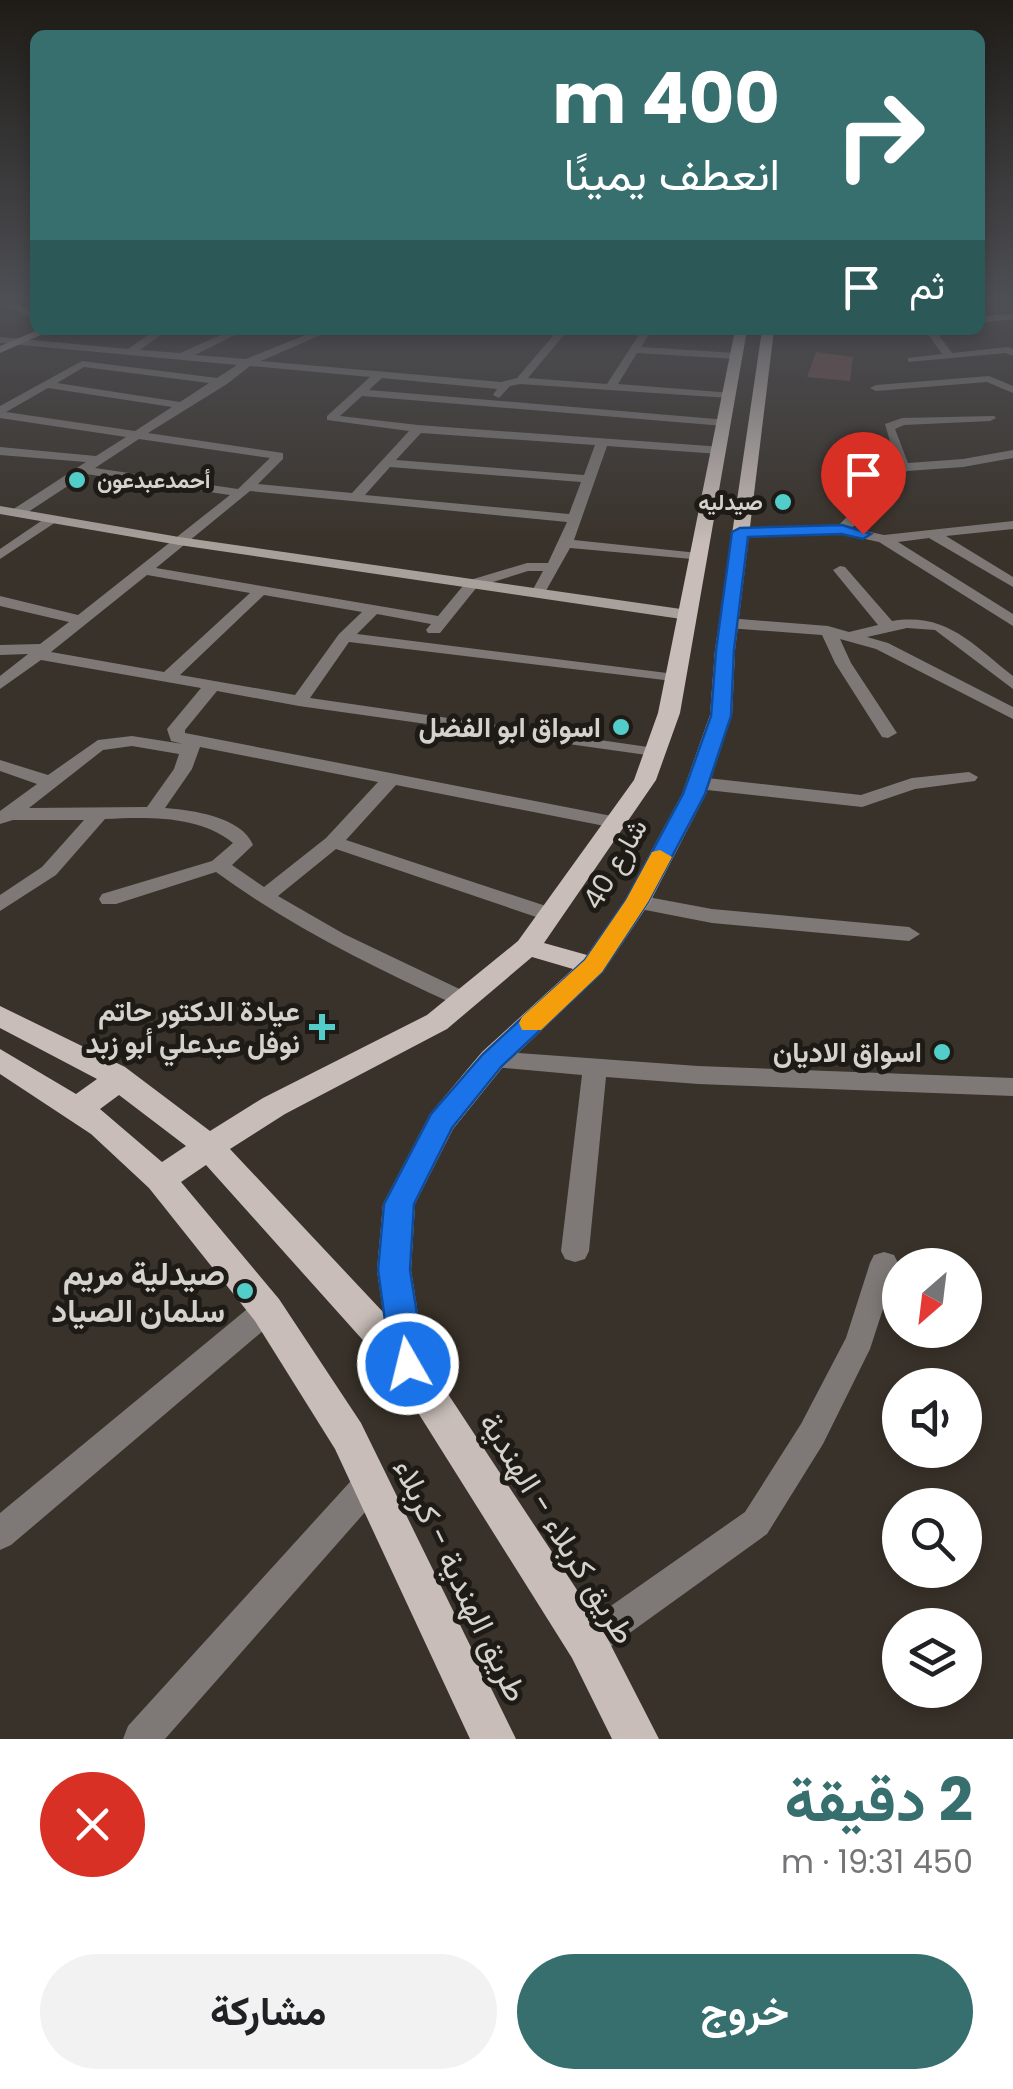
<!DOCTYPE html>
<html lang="ar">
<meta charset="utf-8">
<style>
body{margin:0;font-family:Poppins,Vazirmatn,sans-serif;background:#f2f2f2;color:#202124;direction:rtl;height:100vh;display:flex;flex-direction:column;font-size:38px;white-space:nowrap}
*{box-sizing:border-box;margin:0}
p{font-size:32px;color:#757577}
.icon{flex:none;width:55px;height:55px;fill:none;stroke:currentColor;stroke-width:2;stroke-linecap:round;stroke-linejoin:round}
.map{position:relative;height:1739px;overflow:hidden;direction:ltr}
.panel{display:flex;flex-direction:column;background:#fff;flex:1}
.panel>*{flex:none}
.top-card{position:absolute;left:30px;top:30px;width:955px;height:305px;border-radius:15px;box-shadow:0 5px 15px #0003;direction:rtl;background:#376e6e;color:#fff;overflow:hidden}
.needle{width:65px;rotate:208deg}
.buttons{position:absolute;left:882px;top:1248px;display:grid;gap:20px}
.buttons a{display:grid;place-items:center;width:100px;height:100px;border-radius:50%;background:#fff;box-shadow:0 5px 15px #0003;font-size:50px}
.pin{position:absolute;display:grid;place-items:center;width:85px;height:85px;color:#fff;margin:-102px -42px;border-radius:50% 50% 50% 0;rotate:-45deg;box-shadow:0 0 10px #0007}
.pin .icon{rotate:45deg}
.me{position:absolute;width:110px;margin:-55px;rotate:352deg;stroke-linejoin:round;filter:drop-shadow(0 0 8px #0008)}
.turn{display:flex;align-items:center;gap:35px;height:210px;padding:0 40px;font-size:45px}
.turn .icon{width:130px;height:130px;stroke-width:2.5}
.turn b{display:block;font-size:70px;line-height:85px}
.then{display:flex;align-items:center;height:95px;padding:0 40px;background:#0003;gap:20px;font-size:38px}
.round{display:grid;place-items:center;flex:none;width:105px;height:105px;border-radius:52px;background:#f2f2f2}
.overview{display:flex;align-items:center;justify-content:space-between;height:170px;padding:0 40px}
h1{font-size:60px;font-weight:700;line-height:75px;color:#376e6e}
.cta{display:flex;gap:20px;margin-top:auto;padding:20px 40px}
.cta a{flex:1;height:115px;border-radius:60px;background:#376e6e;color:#fff;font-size:40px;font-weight:700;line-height:115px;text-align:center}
.cta a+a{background:#f2f2f2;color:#202124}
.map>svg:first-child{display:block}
</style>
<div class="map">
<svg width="1013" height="1739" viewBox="0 0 1013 1739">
<rect width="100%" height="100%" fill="#39322a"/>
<path fill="#744d48" d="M816,352L853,357L850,381L807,377Z"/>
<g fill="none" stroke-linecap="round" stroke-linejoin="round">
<path fill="#7e7976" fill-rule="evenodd" d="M0,303H12L35,312V319Z
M1013,313V319L980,323V317Z
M155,330H167L140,350L180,353L232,330H245L195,355L246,359L318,330H332L261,361L501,382L517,378L558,330H568L528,378L607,384L642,330H652L641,347L736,353L741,356L736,359L637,353L618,384L733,393V397L729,398L520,384L510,386L499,398L493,395L497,389L382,378L369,390L728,420V424L724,426L362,396L340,416L418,425L723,447V453L719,454L607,446L574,540L698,553L705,557L703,560L570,548L543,596H533L531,593L543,571H528L477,587L440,633H428L426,630L431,624L377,614L357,634L675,674L683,679L681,682L349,642L310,698L655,748L664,753L661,757L299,706L217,691L185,730V733L622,818L625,822L615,828L396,785L346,840L558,910L561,915L558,920L551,922L336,849L278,896L344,934L470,994L473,999L470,1004H454C371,966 290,926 216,872L116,904H102L99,899L102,894L212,861L233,843C199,815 147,817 105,819L56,875L0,911V895L42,867L84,820H13L0,824V811L37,784L0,771V760L48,775L98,740L132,736L183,744L171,741L167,729L201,688L41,660L0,689V676L28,654L0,655V645L40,644L69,622L0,606V596L78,615L230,495L86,474L22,516H12V510L86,462L0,455V447L96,456L126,437L0,418V406L82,361L217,378L237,365L0,343V337L128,349ZM250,366L370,377L327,416V420L409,431L352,493L258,484L283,459V453L148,433L227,384ZM84,367L209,383L180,402L57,383ZM48,388L172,407L135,431L6,412ZM421,433L595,445L584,475L396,460ZM139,439L270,458L238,489L95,468ZM390,467L581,482L569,514L365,495ZM250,491L567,522L548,563H527L467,581L438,616L156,568ZM147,575L250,593L164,672L51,652ZM264,595L362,612L339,634L295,695L180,675ZM132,746L179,754L174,769L147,807L29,808L103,750ZM200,747L378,782L326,838L264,887L232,865L253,845C242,817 192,810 165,808L192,769Z
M925,330H935L952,353L1008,347L1013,349V356L1006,353L908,362V358L942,354Z
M989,376L1013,386V393L987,382L876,391L870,388L876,385Z
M994,416L996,418L990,421L904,425L895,429L908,463L963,459L1013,450V458L963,467L907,471L852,528L884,535L1013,521V529L946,536L1013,577V587L929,538L898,542L1013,614V626L879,542L842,534L740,537L733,533L740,529L838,526L897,466L885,424L902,418Z
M47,517L59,520L0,559V549Z
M840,566L845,567L892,621C947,612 973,645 1013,676V689L935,630L907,628L867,637L888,643L1013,707V719L876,649L840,639L851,663L897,733L888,738L882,737L835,663L822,635L728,628L720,623L728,618L828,626L849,632L878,625L833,570Z
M969,772L978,777L975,781L915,789L862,807L698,789L689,783L698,777L861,795L912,778Z
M637,895L712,909L909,927L920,934L909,941L712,923L630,907L627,902L630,897Z
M492,1051L698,1066L1013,1078V1096L698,1084L606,1077L589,1251L585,1259L575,1262L565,1259L561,1251L582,1075L484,1066L480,1060L484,1054Z
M884,1252L894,1255L898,1263L870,1349L823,1444L767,1534L599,1655L587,1660L575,1655L570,1643L575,1631L745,1512L801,1424L846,1338L870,1263L874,1255Z
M267,1298L277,1301L281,1310L277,1319L11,1545L0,1550V1513L257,1301Z
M370,1468L381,1472L386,1483L381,1494L165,1739H123L128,1726L359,1472Z"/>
<path fill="#a8a09b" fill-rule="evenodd" d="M38,330H52L0,353V346Z
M0,506L179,537L688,610L696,615L688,620L179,545L0,514Z"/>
<path fill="#c8bdb8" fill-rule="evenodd" d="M735,330H747L680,713L656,780L544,943L587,955L625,900L682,794L710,715L715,650L762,330H774L735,650L732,715L706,794L650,902L603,972L502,1068L453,1129L415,1204L411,1270L425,1359L602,1628L659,1739H612L572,1658L395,1376L206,1165L181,1182L279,1299L361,1423L516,1739H470L335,1449L255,1321L149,1188L91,1134L0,1074V1049L76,1094L97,1079L0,1028V1006L125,1067L210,1131L263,1098L427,1015L518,941L634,780L658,713ZM532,957L573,969L482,1052L430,1114L383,1204L377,1270L383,1312L230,1149L285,1114L447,1029ZM119,1095L186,1146L162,1162L100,1109Z"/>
</g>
<linearGradient id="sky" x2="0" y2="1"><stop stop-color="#1f1c17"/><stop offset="0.55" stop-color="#4e4f55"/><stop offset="1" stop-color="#4e4f55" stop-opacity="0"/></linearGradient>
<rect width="1013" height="546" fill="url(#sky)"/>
<path fill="#1a73e8" stroke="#114b97" stroke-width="2.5" d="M842,525L871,534L863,539L842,534L748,537L734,650L731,716L705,794L648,902L602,972L501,1067L452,1128L414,1204L410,1270L425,1364L420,1375L408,1379L396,1375L391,1364L378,1270L384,1204L431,1114L483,1054L585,960L626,900L683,794L711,716L716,650L732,532L740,528Z"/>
<path fill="#f59e0b" d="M660,850L672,857L648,902L602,972L541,1030H522L519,1023L522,1017L585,960L626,900L652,852Z"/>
<g fill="#53cdc9" stroke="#1e1b17" stroke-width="4">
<circle cx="77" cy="480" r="10"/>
<circle cx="783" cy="502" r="10"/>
<circle cx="621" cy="727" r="10"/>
<path d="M317 1012h10v10h10v10h-10v10h-10v-10h-10v-10h10z"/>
<circle cx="942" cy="1052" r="10"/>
<circle cx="245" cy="1291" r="10"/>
</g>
<g text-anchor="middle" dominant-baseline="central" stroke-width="10" stroke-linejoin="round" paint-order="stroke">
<g font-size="22" font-weight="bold" fill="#d5d1cc" stroke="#1e1b17" text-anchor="start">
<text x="97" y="480">أحمدعبدعون</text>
<text x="763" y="502" text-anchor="end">صيدليه</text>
</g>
<g font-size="28" font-weight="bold" fill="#d5d1cc" stroke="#1e1b17" text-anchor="end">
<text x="601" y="727">اسواق ابو الفضل</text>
<text x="300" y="1011">عيادة الدكتور حاتم<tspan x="300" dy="32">نوفل عبدعلي أبو زبد</tspan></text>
<text x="922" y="1052">اسواق الاديان</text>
</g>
<g font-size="28" fill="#d5d1cc" stroke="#1e1b17">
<text transform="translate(615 864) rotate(-60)">شارع 40</text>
</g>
<g font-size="32" font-weight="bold" fill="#d5d1cc" stroke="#1e1b17" text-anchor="end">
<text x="225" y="1273">صيدلية مريم<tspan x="225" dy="37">سلمان الصياد</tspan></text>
</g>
<g font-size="32" fill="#d5d1cc" stroke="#1e1b17">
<text transform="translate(558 1528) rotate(58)">طريق كربلاء - الهندية</text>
<text transform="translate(461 1580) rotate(64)">طريق الهندية - كربلاء</text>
</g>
</g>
</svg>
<div class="buttons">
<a><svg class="needle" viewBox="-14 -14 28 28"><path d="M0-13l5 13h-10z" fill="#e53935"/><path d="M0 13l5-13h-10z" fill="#757577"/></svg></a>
<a><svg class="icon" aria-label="sound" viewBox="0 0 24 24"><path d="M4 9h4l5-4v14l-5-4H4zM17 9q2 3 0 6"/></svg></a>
<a><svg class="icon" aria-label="search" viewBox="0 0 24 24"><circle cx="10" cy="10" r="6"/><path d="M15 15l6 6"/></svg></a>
<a><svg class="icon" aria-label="layers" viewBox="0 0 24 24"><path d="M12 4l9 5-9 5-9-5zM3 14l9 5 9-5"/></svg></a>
</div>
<div class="pin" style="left:863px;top:534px;background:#d93025"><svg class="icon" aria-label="arrive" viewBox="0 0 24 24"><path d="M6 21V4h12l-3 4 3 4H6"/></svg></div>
<svg class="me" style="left:408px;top:1364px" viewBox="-20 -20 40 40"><circle r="17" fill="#1a73e8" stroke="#fff" stroke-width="3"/><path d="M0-11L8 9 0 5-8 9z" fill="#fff"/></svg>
<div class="top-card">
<div class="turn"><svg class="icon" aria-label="right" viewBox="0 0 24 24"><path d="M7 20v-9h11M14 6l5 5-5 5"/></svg><div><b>400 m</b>انعطف يمينًا</div></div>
<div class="then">ثم<svg class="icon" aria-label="arrive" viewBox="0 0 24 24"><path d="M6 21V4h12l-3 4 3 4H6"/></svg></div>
</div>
</div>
<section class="panel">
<div class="overview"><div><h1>2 دقيقة</h1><p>450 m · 19:31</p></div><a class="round" style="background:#d93025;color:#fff"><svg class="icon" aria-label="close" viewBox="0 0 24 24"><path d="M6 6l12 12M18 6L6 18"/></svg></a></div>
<div class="cta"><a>خروج</a><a>مشاركة</a></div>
</section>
